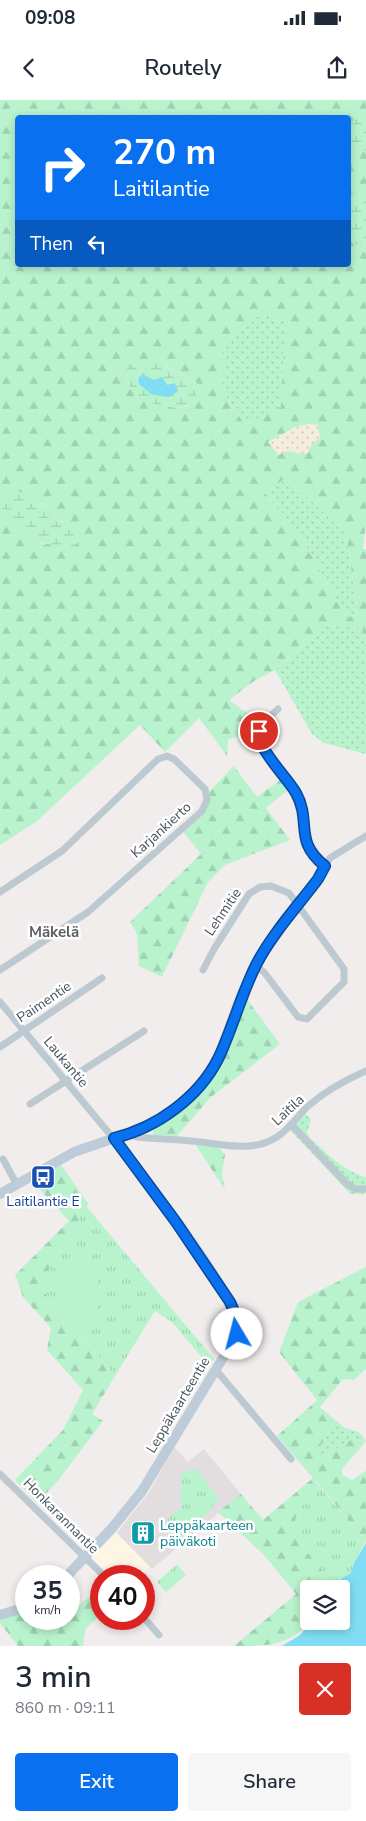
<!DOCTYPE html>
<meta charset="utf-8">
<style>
body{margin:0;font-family:"Nunito Sans",sans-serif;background:#f6f6f7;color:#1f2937;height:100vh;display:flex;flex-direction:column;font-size:19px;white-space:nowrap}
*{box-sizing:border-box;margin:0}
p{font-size:16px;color:#747a83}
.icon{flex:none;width:28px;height:28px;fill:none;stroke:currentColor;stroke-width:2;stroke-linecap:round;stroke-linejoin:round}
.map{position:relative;height:1546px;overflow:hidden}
.sheet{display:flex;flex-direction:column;background:#fff;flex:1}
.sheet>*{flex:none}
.guide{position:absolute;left:15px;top:15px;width:336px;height:152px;border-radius:5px;box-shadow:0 2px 8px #0003;background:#0971ef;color:#fff;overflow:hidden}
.controls{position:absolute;left:300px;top:1480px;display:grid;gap:10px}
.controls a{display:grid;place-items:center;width:50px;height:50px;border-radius:5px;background:#fff;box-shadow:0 2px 8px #0003;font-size:25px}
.speed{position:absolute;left:15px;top:1465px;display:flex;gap:10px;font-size:25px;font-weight:700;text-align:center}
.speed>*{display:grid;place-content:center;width:65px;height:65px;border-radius:50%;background:#fff;box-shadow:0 2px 8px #0003;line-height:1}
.speed small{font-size:12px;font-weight:400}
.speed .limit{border:8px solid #d22;background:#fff;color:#111}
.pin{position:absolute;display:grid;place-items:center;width:42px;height:42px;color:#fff;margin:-21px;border:2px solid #fff;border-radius:50%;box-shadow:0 1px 5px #0007}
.me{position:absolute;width:55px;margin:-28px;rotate:352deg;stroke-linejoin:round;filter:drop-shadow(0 0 4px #0008)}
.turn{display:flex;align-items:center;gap:18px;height:105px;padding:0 15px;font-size:22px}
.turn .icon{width:65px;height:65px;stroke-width:2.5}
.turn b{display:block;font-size:35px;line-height:42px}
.then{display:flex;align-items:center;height:48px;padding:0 15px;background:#0003;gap:10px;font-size:19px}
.round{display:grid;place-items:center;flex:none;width:52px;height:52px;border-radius:5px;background:#f6f6f7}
.overview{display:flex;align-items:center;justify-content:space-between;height:85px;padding:0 15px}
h1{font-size:30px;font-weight:600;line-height:38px}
.cta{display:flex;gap:10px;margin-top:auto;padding:10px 15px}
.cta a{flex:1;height:58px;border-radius:5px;background:#0971ef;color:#fff;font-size:20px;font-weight:600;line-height:58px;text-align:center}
.cta a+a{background:#f6f6f7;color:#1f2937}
.status{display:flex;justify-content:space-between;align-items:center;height:35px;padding:0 25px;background:#fff;direction:ltr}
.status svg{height:14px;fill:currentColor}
header{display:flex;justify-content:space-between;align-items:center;height:65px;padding:0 15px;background:#fff;font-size:22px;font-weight:600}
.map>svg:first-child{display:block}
</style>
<div class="status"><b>09:08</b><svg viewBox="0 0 49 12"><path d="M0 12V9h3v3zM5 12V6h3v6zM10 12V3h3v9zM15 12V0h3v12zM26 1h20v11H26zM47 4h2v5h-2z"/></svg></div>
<header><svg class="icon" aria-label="back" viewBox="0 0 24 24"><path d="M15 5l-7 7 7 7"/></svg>Routely<svg class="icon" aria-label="share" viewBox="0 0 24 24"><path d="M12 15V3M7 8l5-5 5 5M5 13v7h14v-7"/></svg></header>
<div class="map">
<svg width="366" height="1546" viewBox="0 0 366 1546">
<defs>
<pattern id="grass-dots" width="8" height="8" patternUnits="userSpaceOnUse" patternTransform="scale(1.25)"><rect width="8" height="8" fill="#b8f3cd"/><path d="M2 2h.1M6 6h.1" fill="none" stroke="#9fd2b2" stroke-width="1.8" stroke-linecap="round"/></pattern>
<pattern id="forest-firs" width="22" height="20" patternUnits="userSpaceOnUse" patternTransform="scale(1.25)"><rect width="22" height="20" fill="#b8f3cd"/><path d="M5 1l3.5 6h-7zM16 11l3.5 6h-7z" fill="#9fd2b2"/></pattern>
<pattern id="wetland-marsh" width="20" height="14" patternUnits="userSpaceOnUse" patternTransform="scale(1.25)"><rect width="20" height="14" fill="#b8f3cd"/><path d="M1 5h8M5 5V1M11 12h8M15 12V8" fill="none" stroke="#9fd2b2"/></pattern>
<pattern id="sand-dots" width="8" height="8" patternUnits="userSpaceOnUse" patternTransform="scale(1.25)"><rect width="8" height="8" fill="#f4ecdd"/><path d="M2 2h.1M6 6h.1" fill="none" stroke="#d2ccc0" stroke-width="1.8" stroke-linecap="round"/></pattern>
<pattern id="park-tufts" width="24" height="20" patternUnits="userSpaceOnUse" patternTransform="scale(1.25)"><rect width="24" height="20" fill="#b8f3cd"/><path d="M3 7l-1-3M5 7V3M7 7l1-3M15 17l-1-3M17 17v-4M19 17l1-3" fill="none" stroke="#9fd2b2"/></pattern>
</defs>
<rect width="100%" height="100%" fill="#f1eded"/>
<path fill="#fdf6e5" d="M117,1433L150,1467L139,1476H111L91,1457Z"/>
<path fill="#e2dedf" d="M174,1347L188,1362L204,1349L241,1394L152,1469L117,1433L150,1391Z"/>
<path fill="url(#grass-dots)" d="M262,213L285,221L281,308L245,325L224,294L222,244Z
M286,377L346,433L358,514L347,518L298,432L264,392Z
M327,525L362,528L366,541V654L324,643L312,634L275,570Z
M310,1005L306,1014L311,1020L307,1032L309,1037C326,1052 343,1071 366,1077V1094H350L292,1032L286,1030Z
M335,1320L345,1328L359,1332L366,1341L351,1340L324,1356L318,1350Z"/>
<path fill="url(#forest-firs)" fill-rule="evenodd" d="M0,0H366V17L349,23V18H18V165H349V140L366,150V423L363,449H366V541L362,528L327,525L275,570L254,581L229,600L258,621L248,632L228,640L227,656L199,618L165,652L140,625L36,722L0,745ZM262,213L285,221L281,307L245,325L224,294L222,244ZM164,265L196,282L188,306C167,313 116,295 128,267ZM282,334L320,338L311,345L307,354L288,351L268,342ZM286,378L346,433L358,514L347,518L298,432L264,392ZM36,398C42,407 51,411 56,420L64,422L45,445L27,436Z
M366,50V100L361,95L349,93V57Z
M234,666L257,697L281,679L289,689L266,708L290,740L225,765L208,782L162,877L139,866L137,834L130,822L201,754L181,729L202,711L207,694Z
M246,898L280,944L211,997L177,1036L153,1035V1028L221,959Z
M193,1041L217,1045L225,1055L222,1074L225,1090Z
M61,1065L88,1103L39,1186L115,1276L92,1314L103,1321L57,1382L37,1403L15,1380L63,1330L83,1290L47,1250L51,1228L23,1197L15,1175L69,1121L33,1082Z
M366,1167V1269L354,1280L343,1279L320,1307L335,1320L318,1350L324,1356L351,1340L366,1341L342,1369V1375L352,1380L366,1371V1441L316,1381L290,1430L335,1487L309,1489V1521H312C287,1546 270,1546 234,1546L296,1494L264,1455L218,1412L241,1394L263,1420L313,1378L277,1336L317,1300L279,1252L298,1202Z
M101,1487V1515L85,1529L83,1546H18L0,1523V1520L26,1511V1519H69V1509L71,1512Z"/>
<path fill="url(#wetland-marsh)" d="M362,17H366V50L349,57V23Z
M349,93L361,95L366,100V150L349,140Z
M143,262L159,263L196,282L199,289L193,303C172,317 116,296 128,267Z
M18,391L36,398L42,406L52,412L56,420L77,429L80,443C47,454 5,432 0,397Z"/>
<path fill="url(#sand-dots)" d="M309,324L318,325L320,338L311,345L307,354L288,351L278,355L268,342L297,326Z"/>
<path fill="url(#park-tufts)" d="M86,1106L214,1259L209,1266L172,1222L155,1211L115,1276L39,1186Z
M196,1368L219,1399L197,1425L183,1437L177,1430L171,1431L166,1426L168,1419L183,1405L180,1401L182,1373Z
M315,1381L366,1441L354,1463L351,1473L341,1479L335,1487L290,1430Z
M177,1464L186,1475L166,1492L157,1482Z"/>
<path fill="#b8f3cd" d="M81,1152C100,1164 102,1195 95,1215L84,1224C48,1222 51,1154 81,1152Z"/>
<path fill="#81ddf3" d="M142,274L154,280L162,277L167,285L175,283L178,291L169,297L160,296L151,294L139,284L138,280Z
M366,1443V1546H282L300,1535L312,1521H341V1489H334L341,1479L351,1473L354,1463Z"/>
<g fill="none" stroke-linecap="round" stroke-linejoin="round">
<path stroke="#bdc9d1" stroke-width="7" d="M278,609C271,616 258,625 258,636C260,651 288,678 296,694C311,721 295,743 325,765L330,758L366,736
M0,792L62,751L158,659L167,656L174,659L205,689L207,700L202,711L88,812L0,870
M203,870L214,849L249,794L260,787L271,786L289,793L344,869V882L307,919L298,917L264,872L256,866
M0,902L113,1038
M0,947L102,878
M30,1004L144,931
M291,1024L346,1083L355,1089H366
M131,1034L137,1037C155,1039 173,1039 191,1041C220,1043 250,1054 277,1037C289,1029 297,1017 307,1007C324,992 345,980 366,971
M3,1059L17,1085
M216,1270L291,1359
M0,1374L104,1476
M144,1518L159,1535"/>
<path stroke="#becbd9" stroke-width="10" d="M0,1094L74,1052L147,1027L165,1016L193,992L210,972L218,958L241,896L264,850L318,779L325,765
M67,1476L113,1427L142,1391L224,1256C229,1247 238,1236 238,1225C237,1195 137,1069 113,1038
M0,1515L26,1507"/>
</g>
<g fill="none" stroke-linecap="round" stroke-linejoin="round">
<defs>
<path id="route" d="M237,1234V1218L230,1202L176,1122L114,1038C156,1028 199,998 219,957C233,927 241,895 256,865C272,834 297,807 318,779L325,766C293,741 312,722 296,693C287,677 257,649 259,631"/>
</defs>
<use href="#route" stroke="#06499b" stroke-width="12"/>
<use href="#route" stroke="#0971ef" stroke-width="9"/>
</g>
<defs>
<symbol id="bus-square" viewBox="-11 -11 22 22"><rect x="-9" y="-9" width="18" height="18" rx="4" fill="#1a4fb4" stroke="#fff"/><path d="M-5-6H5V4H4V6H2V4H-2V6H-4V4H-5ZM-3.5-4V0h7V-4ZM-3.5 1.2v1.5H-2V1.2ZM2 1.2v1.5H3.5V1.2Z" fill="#fff"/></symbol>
<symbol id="building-square" viewBox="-11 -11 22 22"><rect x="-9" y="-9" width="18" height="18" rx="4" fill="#0f9aa8" stroke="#fff"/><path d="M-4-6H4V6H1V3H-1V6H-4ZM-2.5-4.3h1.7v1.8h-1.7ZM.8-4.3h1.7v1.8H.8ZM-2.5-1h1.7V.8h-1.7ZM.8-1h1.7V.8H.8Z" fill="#fff"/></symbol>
</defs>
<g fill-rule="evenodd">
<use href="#bus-square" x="29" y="1063" width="28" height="28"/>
<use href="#building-square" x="129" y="1419" width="28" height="28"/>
</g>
<g text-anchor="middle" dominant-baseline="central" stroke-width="5" stroke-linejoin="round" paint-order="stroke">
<g font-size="14" fill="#44525d" stroke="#fff">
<text transform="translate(161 730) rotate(-42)">Karjankierto</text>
<text transform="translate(223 812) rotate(-56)">Lehmitie</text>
<text transform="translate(44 902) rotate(-34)">Paimentie</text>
<text transform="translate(66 962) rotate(50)">Laukantie</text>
<text transform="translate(288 1010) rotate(-43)">Laitila</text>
<text transform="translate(178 1305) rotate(-59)">Leppäkaarteentie</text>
<text transform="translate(61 1416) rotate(45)">Honkarannantie</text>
</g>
<g font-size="14" fill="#164399" stroke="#fff">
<text x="43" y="1101">Laitilantie E</text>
</g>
<g font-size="14" fill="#0d838f" stroke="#fff" text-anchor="start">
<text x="160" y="1425">Leppäkaarteen<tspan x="160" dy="16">päiväkoti</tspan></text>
</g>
<g font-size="15" font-weight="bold" fill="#5a5e63" stroke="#fff">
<text x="54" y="832">Mäkelä</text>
</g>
</g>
</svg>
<div class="controls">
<a><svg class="icon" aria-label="layers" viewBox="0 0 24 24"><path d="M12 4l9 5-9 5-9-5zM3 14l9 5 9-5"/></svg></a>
</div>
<div class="speed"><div>35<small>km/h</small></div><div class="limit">40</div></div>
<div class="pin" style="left:259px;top:631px;background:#d93025"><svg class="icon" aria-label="arrive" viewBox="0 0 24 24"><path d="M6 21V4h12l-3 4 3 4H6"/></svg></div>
<svg class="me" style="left:237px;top:1234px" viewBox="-20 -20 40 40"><circle r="19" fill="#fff"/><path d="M0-13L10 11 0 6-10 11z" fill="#0971ef"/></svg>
<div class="guide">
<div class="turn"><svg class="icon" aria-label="right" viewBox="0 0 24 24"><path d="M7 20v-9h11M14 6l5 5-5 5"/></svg><div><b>270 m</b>Laitilantie</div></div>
<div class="then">Then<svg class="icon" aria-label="left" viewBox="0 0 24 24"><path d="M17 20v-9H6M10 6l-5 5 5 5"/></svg></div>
</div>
</div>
<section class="sheet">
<div class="overview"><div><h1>3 min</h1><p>860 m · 09:11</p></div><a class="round" style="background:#d93025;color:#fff"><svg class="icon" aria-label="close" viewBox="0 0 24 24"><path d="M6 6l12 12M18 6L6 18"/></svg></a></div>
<div class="cta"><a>Exit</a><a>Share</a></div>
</section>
